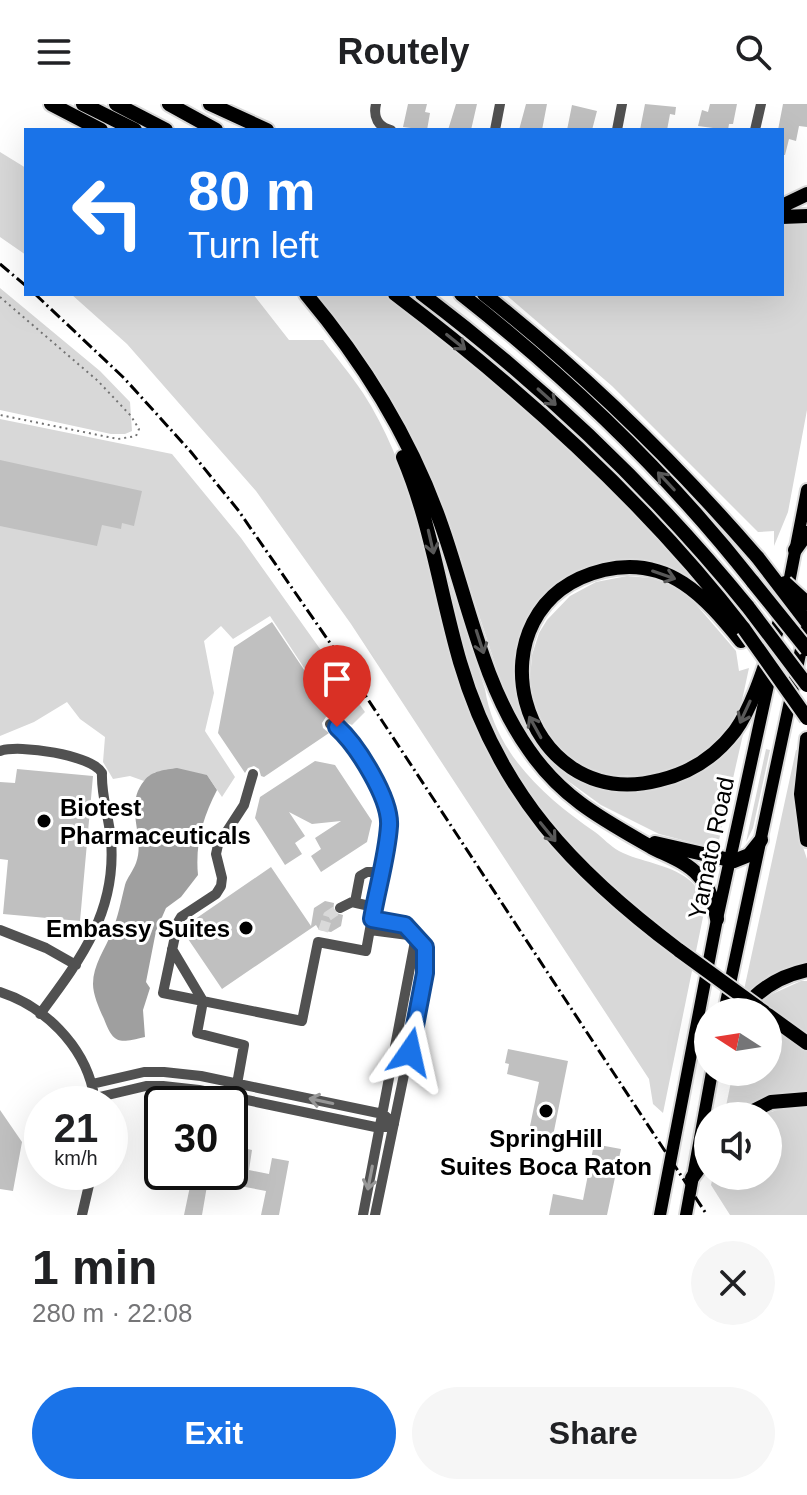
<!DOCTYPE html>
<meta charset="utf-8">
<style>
body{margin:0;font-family:Helvetica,sans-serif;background:#f6f6f6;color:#202124;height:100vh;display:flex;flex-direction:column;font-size:30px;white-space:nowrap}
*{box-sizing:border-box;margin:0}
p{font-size:26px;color:#757577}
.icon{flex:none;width:44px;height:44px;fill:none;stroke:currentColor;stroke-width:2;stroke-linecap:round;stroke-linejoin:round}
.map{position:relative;height:1111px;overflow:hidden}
.drawer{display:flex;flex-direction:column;background:#fff;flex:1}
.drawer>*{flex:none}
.guide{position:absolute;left:24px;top:24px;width:760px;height:168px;border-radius:0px;box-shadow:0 8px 32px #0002;background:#1a73e8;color:#fff;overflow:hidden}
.needle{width:52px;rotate:282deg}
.tools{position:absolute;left:694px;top:894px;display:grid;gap:16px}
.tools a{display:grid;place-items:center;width:88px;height:88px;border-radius:50%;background:#fff;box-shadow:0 8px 32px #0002;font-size:40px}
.speed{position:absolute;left:24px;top:982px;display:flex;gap:16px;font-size:40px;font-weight:700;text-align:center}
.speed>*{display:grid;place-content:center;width:104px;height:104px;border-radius:50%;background:#fff;box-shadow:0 8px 32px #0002;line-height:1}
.speed small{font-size:20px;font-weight:400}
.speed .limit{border:4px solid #111;border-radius:12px;background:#fff;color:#111}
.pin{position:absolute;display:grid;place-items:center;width:68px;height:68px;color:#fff;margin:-82px -34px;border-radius:50% 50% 50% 0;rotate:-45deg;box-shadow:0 0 8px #0007}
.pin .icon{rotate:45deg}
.me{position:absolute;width:88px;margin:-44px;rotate:11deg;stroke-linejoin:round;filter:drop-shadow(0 0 6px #0008)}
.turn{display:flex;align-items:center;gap:28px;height:168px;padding:0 32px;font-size:36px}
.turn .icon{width:104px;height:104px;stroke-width:2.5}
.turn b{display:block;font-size:56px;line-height:68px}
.round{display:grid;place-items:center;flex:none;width:84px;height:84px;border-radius:42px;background:#f6f6f6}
.head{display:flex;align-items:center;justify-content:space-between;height:136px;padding:0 32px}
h1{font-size:48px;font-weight:800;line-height:60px}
.action{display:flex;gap:16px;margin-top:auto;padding:16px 32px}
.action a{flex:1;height:92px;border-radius:48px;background:#1a73e8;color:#fff;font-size:32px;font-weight:800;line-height:92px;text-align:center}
.action a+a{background:#f6f6f6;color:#202124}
header{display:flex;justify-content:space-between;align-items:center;height:104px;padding:0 32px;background:#fff;font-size:36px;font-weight:800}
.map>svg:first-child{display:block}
</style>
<header><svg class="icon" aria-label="menu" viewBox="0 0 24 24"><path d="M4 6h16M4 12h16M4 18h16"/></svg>Routely<svg class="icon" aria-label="search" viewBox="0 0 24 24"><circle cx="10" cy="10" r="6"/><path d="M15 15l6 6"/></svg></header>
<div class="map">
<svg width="807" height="1111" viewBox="0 0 807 1111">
<rect width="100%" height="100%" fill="#fff"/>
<path fill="#d8d8d8" d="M0,48L26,64V151L0,133Z
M807,115V306L788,408L774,442V427L758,428L612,282L505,190H782V116Z
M0,184L100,267L130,298L132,327L125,330H111L0,306Z
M71,190H253L289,236H323C336,253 351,271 363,289C391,332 410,386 423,435C438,496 448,558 473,616C521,726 588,785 681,856L685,840C666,827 647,815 630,801C550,733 500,658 467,560C455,525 448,488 439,453L441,451L485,585C495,649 544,693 595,728C603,734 610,742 619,747C640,758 669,760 688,775C700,784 705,798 703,813L663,1009L653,1000L649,975L592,888L351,520L256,387L127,240Z
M315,190H385L437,230L556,332L650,425L690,470L686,474C668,471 616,458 602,461C582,464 564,477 549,490C474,559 529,684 627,687C644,687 664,684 680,675C702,663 722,641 742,625L744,626L717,745L659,730L601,701L550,664L530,638L505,590L455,438L416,343L387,287L350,234Z
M0,315L172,350L241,434L365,608L352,621L337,614L270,512L233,535L221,522L204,537L214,589L205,627L235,673L222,693L207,671L155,668L144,677L130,672L113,675L103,658L105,633L80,615L67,598L34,618L0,632Z
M627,472L651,474L674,482L688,491L736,547L739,567L749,564L741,601L732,617L734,619L707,646L688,659L653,672L602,671L579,661L552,640L529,588L532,551L539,529L547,516L570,492L596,478Z
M766,645L770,646L753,724L746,738Z
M796,646L799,647L795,680L800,734L807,755V858L769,871L742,895Z
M801,877H807V931L770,904L759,901L770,891Z
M768,919L807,947V990L736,1012H724L733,968H768Z
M790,1002H807V1111H730L711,1081L713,1072H768V1012H758Z"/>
<path fill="#9f9f9f" d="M177,664L207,671L217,686C203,713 195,740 198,771L181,793L166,804L156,827L146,878L150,884L143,906L145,933C119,939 114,941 104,915C99,904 93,891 93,880C93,861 105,845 112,828C118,813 121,797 125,781C127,774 133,767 136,759C146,732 123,703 144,677C152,666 166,666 177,664Z"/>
<path fill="#c0c0c0" d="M408,0H427L425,8L430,9L427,26L403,23Z
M456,0H477L471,26H448Z
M526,0H547L542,26H519Z
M645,0L676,3L675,11L670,10L667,26H640Z
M710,0H737L733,20H729L728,26L698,22L702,6L708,8Z
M783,0H807V23L799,22L796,37L789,35L785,51H782V26H778Z
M572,1L597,7L592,26H567Z
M0,356L142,387L134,422L122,419L121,425L102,421L97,442L0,422Z
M272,518L333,609L332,612L326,613L322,619L323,624L329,629L264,673L261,672L259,665L254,662L248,664L245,669L218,629L234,543Z
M315,657L335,661L372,717L367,738L321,768L311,752L321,745L315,734L341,717L312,720L289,708L305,732L295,739L302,750L285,761L255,714L260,693Z
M17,665L93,672L80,817L3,810L8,756L0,755V678L15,679Z
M271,763L311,822L314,804L325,797L334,799L333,808L343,811L341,822L331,828L319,826L316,821L222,885L184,829L185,822Z
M508,945L568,957L551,1042L527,1037L539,978L507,970L509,960L505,959Z
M0,1006L22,1038L13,1087L0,1085Z
M594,1040L621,1045L607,1111H549L553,1090L583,1096Z
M235,1042L252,1046L249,1066L269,1070L272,1054L289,1057L279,1111H261L266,1087L208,1076L202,1111H184L193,1068H230Z"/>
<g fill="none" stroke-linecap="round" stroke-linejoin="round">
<path stroke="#d9d9d9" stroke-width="10" stroke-dasharray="10 5" stroke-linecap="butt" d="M323,827L328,812L340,804"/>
<defs>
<path id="major" d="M787,489L807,386
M724,908L807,517
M660,1111L717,815L773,558
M686,1111L712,968"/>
<path id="highway" d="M51,0L101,26
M83,0L135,26
M116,0L166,26
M169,0L216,26
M210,0L267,26
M782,102L807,90
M782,113L807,112
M306,190C364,259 411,334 441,420C467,493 483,582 529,646C562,694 602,715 651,743C666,751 687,758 698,771C710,783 714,800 717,815
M395,190C523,287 646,398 744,525
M422,190C542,281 653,386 748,503
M461,190C569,275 668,370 753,478
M484,190C584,269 675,358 758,454
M403,353C431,419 440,489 460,558C498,688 573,767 680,847
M795,446L807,429
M741,537C705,493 669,451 604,466C463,500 518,713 660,676C690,669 716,652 735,627C757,596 769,546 783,509
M807,635L801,690L807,736
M655,739L734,757L749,751L761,736
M741,908C758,885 779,872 807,866
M768,911L807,939
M743,1012L771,998L807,995
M692,1074L708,1052"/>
</defs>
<use href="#major" stroke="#dbdbdb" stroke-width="16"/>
<use href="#highway" stroke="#dbdbdb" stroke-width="18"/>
<path stroke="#737373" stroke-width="2" stroke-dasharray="2 4" stroke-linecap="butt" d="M0,193L98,277L131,312L139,325L136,332L118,335L0,311"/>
<path stroke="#515151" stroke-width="10" d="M376,0C373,13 378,23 391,26
M495,26L500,0
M617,26L622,0
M755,26L761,0
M0,647C19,640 92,651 102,669C101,692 109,713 111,736C117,808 80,856 40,910
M253,670L244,701L218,741L216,750L222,774L221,782L216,790L181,813L178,818L163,889L302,917L318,838L366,847L389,720L378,684L365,659L345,630L330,620
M355,798L360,772L367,768H380
M340,804L352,798L374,803
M372,815L405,821L425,843V869L375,1111
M0,826L46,844L76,861
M370,826L416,832
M172,845L203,897L197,929L244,941L237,980
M0,888C44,902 83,941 93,986
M92,980L144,968H164L201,972L383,1010L394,1020
M95,994L146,982H163L199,986L380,1024L394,1020
M82,1111L92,1068
M363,1111L416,832"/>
<use href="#major" stroke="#000" stroke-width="12"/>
<use href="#highway" stroke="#000" stroke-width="14"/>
<path stroke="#000" stroke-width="3" stroke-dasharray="12 4 2 4" stroke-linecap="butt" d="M0,160L26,182
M35,190L124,274L191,348L238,406L346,562L707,1111"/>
<defs>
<path id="highway-bridge" d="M758,454L807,518
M753,478L807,545
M785,479L807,499
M748,503L807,581
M744,525L807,614
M680,847L764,908"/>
</defs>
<use href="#highway-bridge" stroke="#dbdbdb" stroke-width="18" stroke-linecap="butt"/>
<use href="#highway-bridge" stroke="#000" stroke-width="14"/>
</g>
<defs><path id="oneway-shaft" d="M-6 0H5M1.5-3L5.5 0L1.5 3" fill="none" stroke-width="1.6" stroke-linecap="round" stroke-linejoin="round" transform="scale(2)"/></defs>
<g stroke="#595959">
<use href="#oneway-shaft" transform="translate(456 238) rotate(39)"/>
<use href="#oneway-shaft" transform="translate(547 293) rotate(42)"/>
<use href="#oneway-shaft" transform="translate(666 377) rotate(-133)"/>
<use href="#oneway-shaft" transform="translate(431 438) rotate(77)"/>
<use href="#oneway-shaft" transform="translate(664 471) rotate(19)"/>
<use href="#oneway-shaft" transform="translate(480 538) rotate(72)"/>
<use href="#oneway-shaft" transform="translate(745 608) rotate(115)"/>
<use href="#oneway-shaft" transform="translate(535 623) rotate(-119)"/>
<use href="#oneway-shaft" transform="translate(548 728) rotate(51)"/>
</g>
<g stroke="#979797">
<use href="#oneway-shaft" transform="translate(321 997) rotate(-168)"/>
<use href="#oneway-shaft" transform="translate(370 1074) rotate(101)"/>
</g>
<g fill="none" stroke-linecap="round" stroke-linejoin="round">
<defs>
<path id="route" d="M337,623C357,641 391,695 389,722C387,752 377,785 372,815L405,821L425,843V869L410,948"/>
</defs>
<use href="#route" stroke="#114b97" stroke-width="20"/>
<use href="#route" stroke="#1a73e8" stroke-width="14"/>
</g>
<g fill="#000" stroke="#fff" stroke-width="3">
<circle cx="44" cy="717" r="8"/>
<circle cx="246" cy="824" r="8"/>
<circle cx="546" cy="1007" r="8"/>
</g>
<g text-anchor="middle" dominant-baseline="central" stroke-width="6" stroke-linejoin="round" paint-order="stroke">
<g font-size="24" font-weight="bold" fill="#000" stroke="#fff" text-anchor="start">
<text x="60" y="703">Biotest<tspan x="60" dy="28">Pharmaceuticals</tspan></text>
<text x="230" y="824" text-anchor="end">Embassy Suites</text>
<text x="546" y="1034" text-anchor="middle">SpringHill<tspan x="546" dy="28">Suites Boca Raton</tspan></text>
</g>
<g font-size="24" fill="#000" stroke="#fff">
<text transform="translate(711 744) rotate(-78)">Yamato Road</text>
</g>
</g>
</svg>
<div class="tools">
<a><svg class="needle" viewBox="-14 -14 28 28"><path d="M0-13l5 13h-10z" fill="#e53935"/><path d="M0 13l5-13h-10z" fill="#757577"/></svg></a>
<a><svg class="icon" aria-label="sound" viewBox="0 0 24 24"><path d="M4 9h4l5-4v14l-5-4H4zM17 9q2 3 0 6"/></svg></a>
</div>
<div class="speed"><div>21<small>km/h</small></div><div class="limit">30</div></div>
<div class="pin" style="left:337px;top:623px;background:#d93025"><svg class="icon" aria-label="arrive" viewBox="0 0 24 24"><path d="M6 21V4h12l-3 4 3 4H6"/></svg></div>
<svg class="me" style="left:410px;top:948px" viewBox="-20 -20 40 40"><path d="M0-17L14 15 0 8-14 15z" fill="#1a73e8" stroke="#fff" stroke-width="4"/></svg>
<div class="guide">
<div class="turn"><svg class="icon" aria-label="left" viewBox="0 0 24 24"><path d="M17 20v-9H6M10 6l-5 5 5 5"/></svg><div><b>80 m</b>Turn left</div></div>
</div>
</div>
<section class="drawer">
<div class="head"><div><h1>1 min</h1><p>280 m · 22:08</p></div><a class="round"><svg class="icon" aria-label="close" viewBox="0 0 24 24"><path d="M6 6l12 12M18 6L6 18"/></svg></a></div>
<div class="action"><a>Exit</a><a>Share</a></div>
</section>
